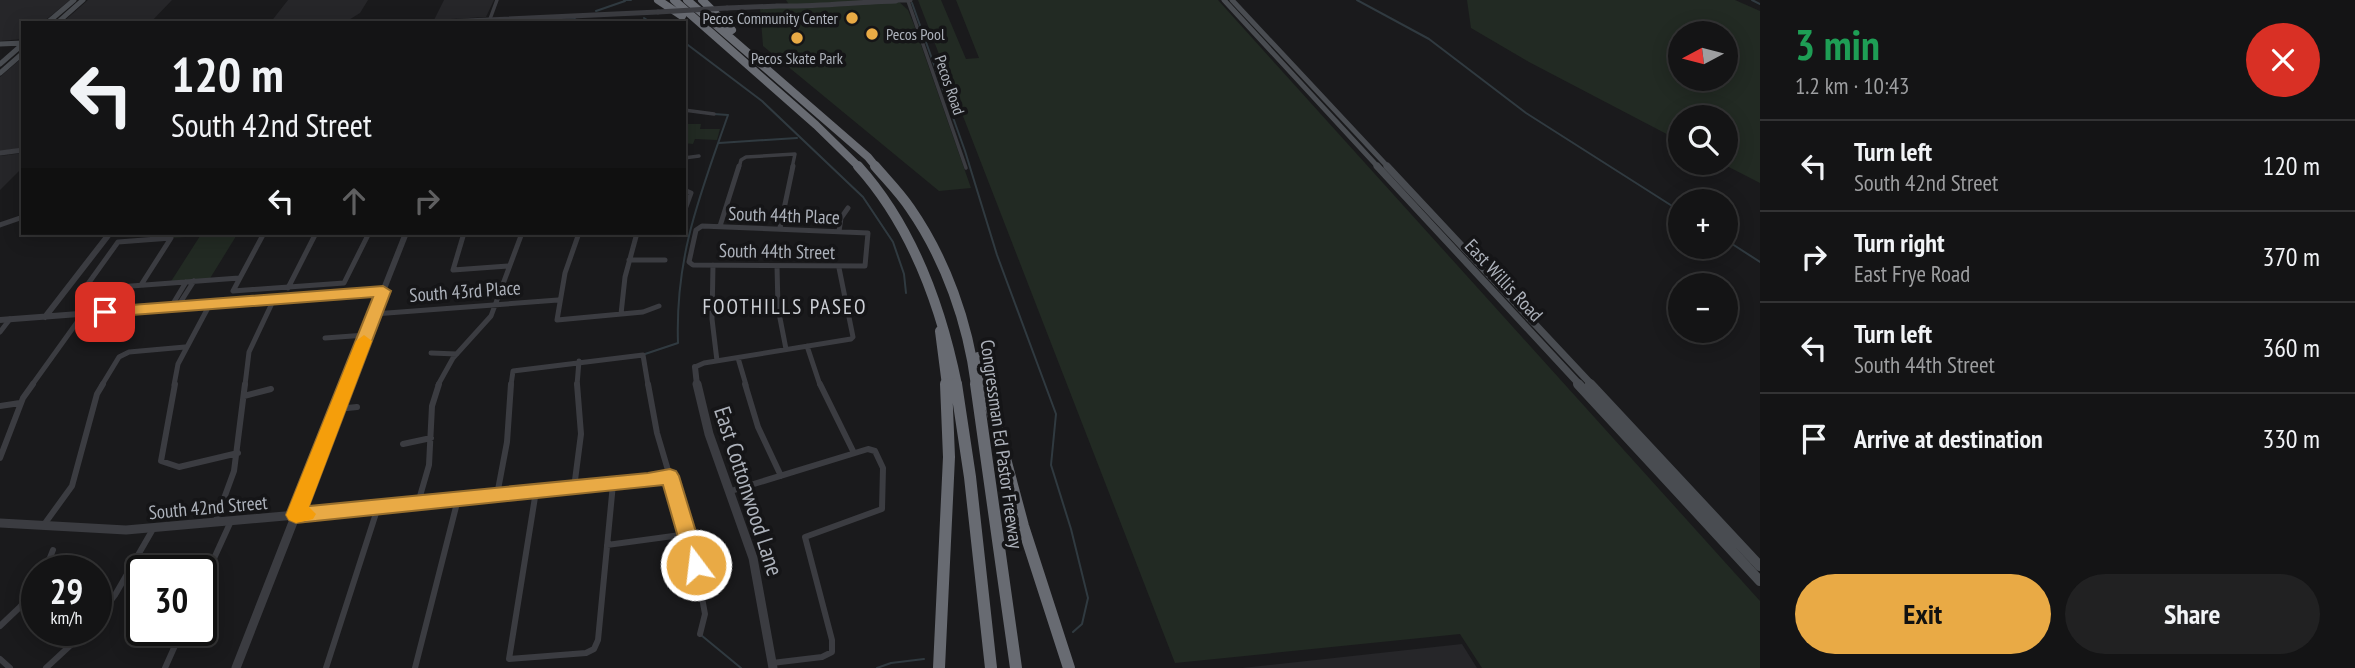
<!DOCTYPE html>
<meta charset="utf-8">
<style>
body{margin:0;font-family:"PT Sans Narrow",sans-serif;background:#212122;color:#f1f3f6;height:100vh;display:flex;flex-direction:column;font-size:26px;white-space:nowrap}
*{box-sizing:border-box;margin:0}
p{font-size:23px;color:#9d9ea0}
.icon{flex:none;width:38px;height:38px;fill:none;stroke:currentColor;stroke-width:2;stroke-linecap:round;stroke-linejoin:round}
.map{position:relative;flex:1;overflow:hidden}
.sheet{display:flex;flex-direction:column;background:#141415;width:595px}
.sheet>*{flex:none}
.banner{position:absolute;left:21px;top:21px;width:665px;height:214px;border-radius:0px;box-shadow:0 4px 18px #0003,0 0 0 2px #333334;background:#141415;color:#f1f3f6;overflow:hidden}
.needle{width:46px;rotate:263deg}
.buttons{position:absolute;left:1668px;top:21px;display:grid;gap:14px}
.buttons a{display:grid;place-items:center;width:70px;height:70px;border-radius:50%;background:#141415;box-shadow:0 4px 18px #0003,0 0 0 2px #333334;font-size:35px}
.speed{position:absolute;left:21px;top:555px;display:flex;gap:14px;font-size:35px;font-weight:700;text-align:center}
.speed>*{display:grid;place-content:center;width:91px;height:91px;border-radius:50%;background:#141415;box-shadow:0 4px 18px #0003,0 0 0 2px #333334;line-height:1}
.speed small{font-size:18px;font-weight:400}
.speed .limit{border:4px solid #111;border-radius:10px;background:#fff;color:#111}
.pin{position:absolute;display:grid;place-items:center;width:60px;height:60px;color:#fff;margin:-30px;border-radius:14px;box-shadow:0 4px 10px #0006}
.me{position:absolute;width:77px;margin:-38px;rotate:345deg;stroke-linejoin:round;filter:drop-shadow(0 0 5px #0008)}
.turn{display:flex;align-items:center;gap:24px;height:147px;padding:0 35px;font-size:32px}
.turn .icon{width:91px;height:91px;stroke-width:2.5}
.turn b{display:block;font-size:49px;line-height:60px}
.lanes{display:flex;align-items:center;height:66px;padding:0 35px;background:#0003;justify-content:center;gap:35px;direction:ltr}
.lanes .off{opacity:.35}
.round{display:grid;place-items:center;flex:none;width:74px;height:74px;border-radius:37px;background:#212122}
.summary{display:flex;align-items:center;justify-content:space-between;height:119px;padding:0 35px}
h1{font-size:42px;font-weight:800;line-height:52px;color:#1e9e55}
.primary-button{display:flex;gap:14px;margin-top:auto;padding:14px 35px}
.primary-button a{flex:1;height:80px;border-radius:42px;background:#e9aa45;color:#111;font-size:28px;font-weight:800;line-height:80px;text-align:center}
.primary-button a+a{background:#212122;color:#f1f3f6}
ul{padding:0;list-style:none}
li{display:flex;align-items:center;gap:21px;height:91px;padding:0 35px;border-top:2px solid #333334}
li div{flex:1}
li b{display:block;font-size:26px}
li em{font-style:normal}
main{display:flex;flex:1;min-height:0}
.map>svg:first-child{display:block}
</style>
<main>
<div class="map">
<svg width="1760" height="668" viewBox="0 0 1760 668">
<rect width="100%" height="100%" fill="#1a1a1c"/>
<path fill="#262629" d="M0,0H70L42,23H23V39L0,41Z
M88,0H172L150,23H62Z
M288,0H368L360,13L344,23H270Z
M444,0H494L486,17L434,20Z
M23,57V148L0,151V77Z
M23,153V167L0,190V156Z
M1462,644L1477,668H1242Z"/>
<path fill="#222a23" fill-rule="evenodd" d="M786,0H897L908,10L914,25L971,188L939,191L763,46L760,8L790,6Z
M918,0H941L966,59L979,58L956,0H1218L1760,601V668H1482L1460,634L1175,663Z
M1467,0H1735L1760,11V183L1721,163H1726V117H1680V141L1529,62L1471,28ZM1680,33H1726V79H1680Z
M686,124H701L700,129H720L717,140L695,139L693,144L684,143Z
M238,233L209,280L170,283L200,236L171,238L175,234Z"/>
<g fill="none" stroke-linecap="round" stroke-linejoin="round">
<path stroke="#303a40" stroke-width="2" d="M624,0H631
M1357,0L1429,39L1526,113L1680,211
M1752,0L1760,4
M912,3L965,151L997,255L1056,414L1051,465L1071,529L1088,598L1082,624L1073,632
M596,11L625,1
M644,18L652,23
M516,23L575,19
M684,42L762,101L863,197L893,242L904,274L906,293
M719,143L797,138
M1726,240L1760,262
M645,354L678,343C675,256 700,195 728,115L714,114
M701,635L741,668
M877,668L891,663L924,659"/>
<path stroke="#3b3c41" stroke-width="3.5" d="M908,1L966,168
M490,19L497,0
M684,110L714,114
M684,158L699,156
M739,168L741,160L746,157L795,154L792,168"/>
<path stroke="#3b3c41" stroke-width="5" d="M684,190L691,193L684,212
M0,225L23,217
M702,226L868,233L865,266L693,265L689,262L696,230Z
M720,226L739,166
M780,228L793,166
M839,231L841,218L848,208
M264,233L233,291L344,283L369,233
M464,233L453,270L508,266
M579,233L565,273L557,320L643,312L659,306
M629,260H665
M713,265L712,319L717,361
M777,266L778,308L786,349
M141,285L171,238L118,242L85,288L91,289L239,278
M288,288L316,233
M178,306L194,281
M171,307L186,282
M374,314L558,300
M621,314L625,277L637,233
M0,332L10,319
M325,338L366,335
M807,346L820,385
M431,353L457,354
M738,358L746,385
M695,367L704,363L851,339L853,337L839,268
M32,385L83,314
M102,385L119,357L129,352L185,347
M174,385L178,364L210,304
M245,385L249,352L274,299
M438,385L453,358L491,316L522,233
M511,385L513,371L643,355L648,385
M577,385L579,361"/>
<path stroke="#3b3c41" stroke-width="6" d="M175,384L161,461L179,467L238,453
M648,384L657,433L696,565L705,614L700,634
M745,384L758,427L781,476
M820,384L854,453
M244,396L271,389
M0,406L20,403
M337,409L357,407
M403,444L431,438
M0,458L23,398L33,384
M574,488L581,434L577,384
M536,491L509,659L586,653L594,649L598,640L613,484
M731,491L868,449L875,451L883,468L882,509L805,537L832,640V652L822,657L772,663
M497,495L507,442L511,384
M418,503L429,465L432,406L439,384
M296,515L648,481L669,476
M215,523L234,471L245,384
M43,526L72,486L97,394L103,384
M607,545L688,534
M45,570L53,550
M201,587L231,521
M96,620L115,595L153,529
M0,626L20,607L37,584
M0,659L10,668
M46,668L87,630
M165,668L182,630
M326,668L378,507
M415,668L458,499"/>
<path stroke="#3b3c41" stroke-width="5" d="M896,0H910
M776,6C816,7 856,2 896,1
M727,8L779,6
M423,23L658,12
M0,153L23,150"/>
<path stroke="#3b3c41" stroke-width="6" d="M45,317L110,233
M0,320L383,291
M695,367L697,385
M346,385L406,233"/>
<path stroke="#3b3c41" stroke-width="9" d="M697,384L709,434L753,558L773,668
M0,523L126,530L296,515
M236,668L347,384"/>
<path stroke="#494c51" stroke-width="5" d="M1224,0L1379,168
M1232,0L1389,168
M47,23L74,0
M57,23L83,0
M0,44L23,43
M0,64L23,44
M0,73L23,53"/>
<path stroke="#494c51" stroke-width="7" d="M1377,166L1580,385
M1387,166L1592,385"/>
<path stroke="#494c51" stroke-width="10" d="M1578,384L1760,581
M1590,384L1760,566"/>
<path stroke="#686b72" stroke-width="8" d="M658,0L682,16
M674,0L816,125L860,168
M687,0L868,157L877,168
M702,0L732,30"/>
<path stroke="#686b72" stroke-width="10" d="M858,166C913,227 941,306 957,385
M875,166C887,180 900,193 910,208C946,260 968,323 976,385
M940,331L947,385
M978,357L986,385"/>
<path stroke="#686b72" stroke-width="12" d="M956,384L970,477L991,668
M976,384L1016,668
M985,384L1023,526L1069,668
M939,668L949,457L946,384"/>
<path stroke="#3b3c41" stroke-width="5" d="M658,12L727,8"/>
</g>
<path fill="#e9aa45" stroke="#976e2d" stroke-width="2" d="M383,286L391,291L309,506L648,473L670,469L676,471L679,476L706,565L703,571L696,573L689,571L686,565L663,485L296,523L289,520L286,515L373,297L105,317L97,312L105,307Z"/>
<path fill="#f59e0b" d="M364,335L372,341L309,507L316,514L313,519L296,523L289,520L286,515L356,341Z"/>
<g fill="#e9aa45" stroke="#151517" stroke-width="2.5">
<circle cx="852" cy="18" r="7"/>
<circle cx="872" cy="34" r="7"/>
<circle cx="797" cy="38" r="7"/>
</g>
<g text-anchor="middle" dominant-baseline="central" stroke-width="7" stroke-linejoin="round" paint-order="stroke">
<g font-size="16" fill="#adb2bb" stroke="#151517" text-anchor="end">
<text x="838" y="18">Pecos Community Center</text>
<text x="886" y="34" text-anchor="start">Pecos Pool</text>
<text x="797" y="58" text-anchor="middle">Pecos Skate Park</text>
</g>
<g font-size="16" fill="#adb2bb" stroke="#151517">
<text transform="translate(950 85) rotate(71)">Pecos Road</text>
</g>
<g font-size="19" fill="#adb2bb" stroke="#151517">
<text transform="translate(784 215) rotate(2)">South 44th Place</text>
<text transform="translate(777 251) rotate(1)">South 44th Street</text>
<text transform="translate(1504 280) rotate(47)">East Willis Road</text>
<text transform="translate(465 291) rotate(-4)">South 43rd Place</text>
<text transform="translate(1002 444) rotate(82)">Congressman Ed Pastor Freeway</text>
<text transform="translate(208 507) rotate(-5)">South 42nd Street</text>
</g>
<g font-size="21" letter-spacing="2" fill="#ced1d7" stroke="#151517">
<text x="785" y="306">FOOTHILLS PASEO</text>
</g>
<g font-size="23" fill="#adb2bb" stroke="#151517">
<text transform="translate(749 491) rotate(72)">East Cottonwood Lane</text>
</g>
</g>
</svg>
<div class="buttons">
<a><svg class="needle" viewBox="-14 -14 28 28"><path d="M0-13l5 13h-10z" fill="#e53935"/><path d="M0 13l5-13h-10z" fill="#9d9ea0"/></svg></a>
<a><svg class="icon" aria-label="search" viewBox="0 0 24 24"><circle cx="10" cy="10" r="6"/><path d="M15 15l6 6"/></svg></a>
<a>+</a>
<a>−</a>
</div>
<div class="speed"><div>29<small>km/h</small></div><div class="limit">30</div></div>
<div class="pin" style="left:105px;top:312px;background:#d93025"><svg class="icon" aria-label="arrive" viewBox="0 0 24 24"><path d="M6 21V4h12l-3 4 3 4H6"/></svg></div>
<svg class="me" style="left:696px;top:565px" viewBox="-20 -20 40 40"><circle r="17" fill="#e9aa45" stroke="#fff" stroke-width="3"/><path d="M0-11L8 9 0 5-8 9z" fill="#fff"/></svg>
<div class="banner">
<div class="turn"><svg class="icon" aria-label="left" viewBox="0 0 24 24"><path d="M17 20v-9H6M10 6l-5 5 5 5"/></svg><div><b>120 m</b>South 42nd Street</div></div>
<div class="lanes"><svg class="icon" aria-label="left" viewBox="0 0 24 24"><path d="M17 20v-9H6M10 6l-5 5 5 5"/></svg><svg class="icon off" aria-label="ahead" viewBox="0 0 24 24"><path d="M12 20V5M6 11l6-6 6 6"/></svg><svg class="icon off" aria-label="right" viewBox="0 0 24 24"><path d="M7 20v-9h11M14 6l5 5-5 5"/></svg></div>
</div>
</div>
<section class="sheet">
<div class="summary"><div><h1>3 min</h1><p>1.2 km · 10:43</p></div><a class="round" style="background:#d93025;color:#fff"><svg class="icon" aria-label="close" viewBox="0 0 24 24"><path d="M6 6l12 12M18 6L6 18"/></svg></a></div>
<ul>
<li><svg class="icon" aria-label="left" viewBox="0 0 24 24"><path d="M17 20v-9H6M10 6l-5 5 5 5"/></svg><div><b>Turn left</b><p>South 42nd Street</p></div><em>120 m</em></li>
<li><svg class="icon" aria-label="right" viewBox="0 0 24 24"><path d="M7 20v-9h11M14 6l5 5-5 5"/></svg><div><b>Turn right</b><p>East Frye Road</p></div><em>370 m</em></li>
<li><svg class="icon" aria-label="left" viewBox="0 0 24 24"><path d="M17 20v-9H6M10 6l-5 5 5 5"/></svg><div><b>Turn left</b><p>South 44th Street</p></div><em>360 m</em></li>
<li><svg class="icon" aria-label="arrive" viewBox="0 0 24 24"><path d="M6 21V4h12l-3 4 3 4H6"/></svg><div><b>Arrive at destination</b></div><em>330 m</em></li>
</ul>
<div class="primary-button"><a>Exit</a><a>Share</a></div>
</section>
</main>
